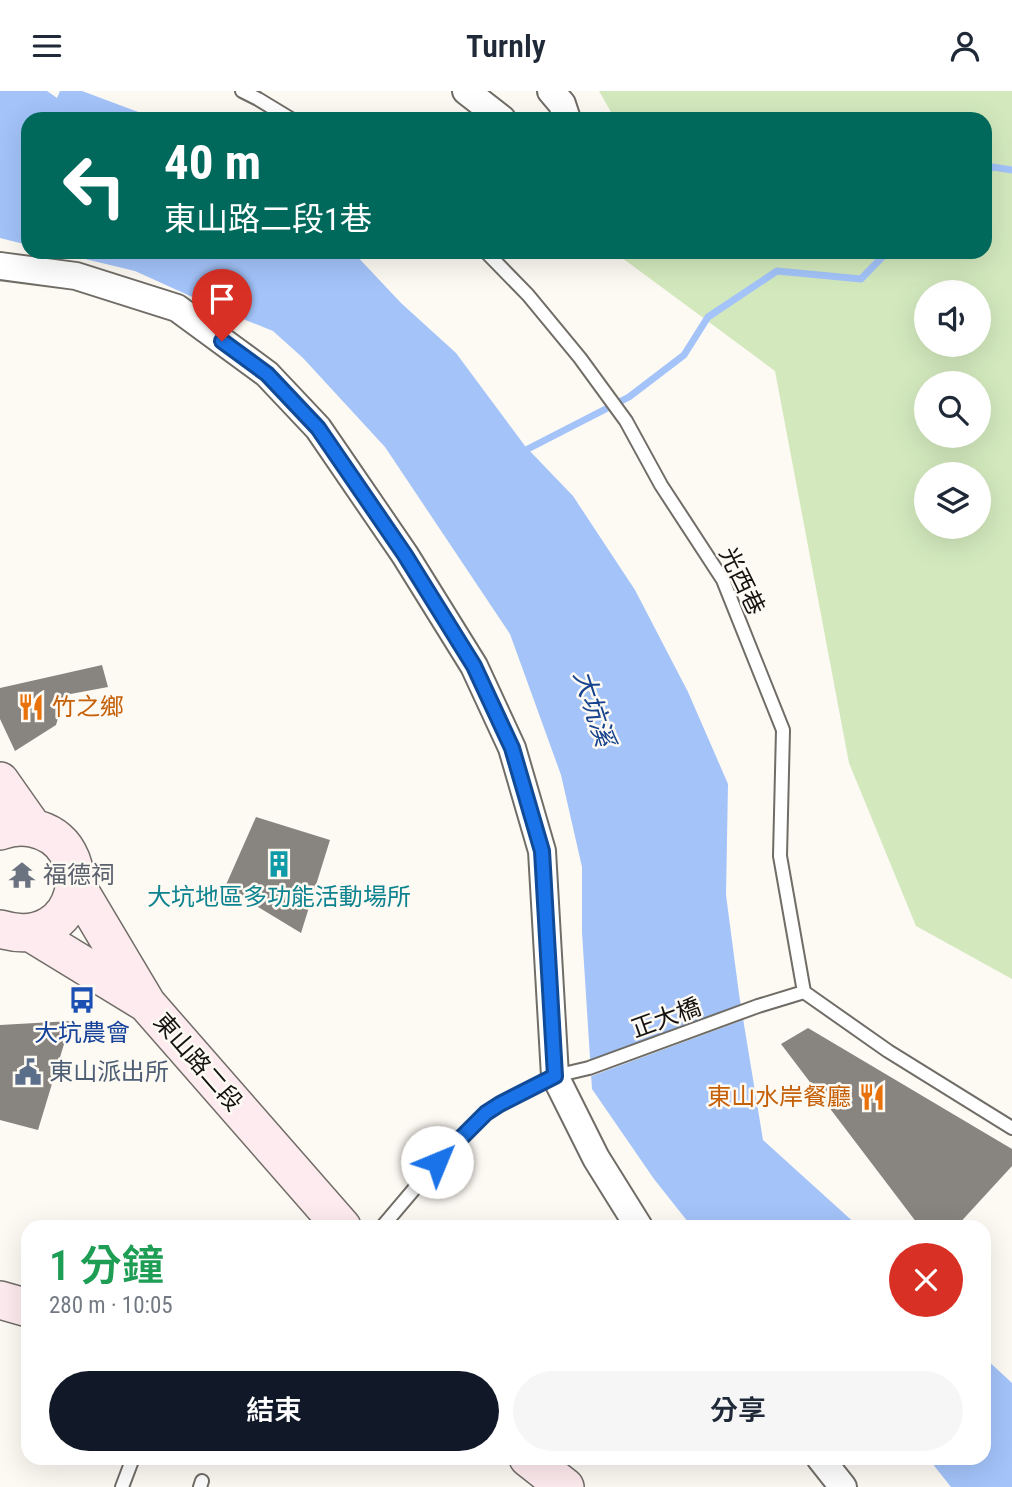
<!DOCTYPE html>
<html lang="zh-TW">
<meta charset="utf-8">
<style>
body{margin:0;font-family:"Roboto Condensed","Noto Sans TC",sans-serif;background:#f6f6f7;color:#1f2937;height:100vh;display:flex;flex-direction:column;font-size:26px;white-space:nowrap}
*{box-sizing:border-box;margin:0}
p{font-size:23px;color:#747a83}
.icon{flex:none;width:38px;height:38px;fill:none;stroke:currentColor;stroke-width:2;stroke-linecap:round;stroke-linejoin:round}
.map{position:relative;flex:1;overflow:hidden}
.side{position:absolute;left:21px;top:1129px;width:970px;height:245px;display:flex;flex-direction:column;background:#fff;border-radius:21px;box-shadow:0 7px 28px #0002}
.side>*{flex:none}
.guide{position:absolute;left:21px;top:21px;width:971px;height:147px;border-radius:21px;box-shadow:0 7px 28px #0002;background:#00695c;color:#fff;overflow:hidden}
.tools{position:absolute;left:914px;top:189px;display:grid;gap:14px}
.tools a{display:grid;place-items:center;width:77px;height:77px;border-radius:50%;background:#fff;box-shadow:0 7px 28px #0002;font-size:35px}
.pin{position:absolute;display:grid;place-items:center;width:60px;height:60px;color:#fff;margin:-72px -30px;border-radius:50% 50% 50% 0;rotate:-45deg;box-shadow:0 0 7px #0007}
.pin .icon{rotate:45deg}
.me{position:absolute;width:77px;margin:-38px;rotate:45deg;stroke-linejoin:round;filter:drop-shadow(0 0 5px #0008)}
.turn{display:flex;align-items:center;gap:24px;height:147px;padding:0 28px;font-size:32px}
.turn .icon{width:91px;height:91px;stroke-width:2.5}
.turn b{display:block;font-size:49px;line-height:60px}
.round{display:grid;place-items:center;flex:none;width:74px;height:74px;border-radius:37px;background:#f6f6f7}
.head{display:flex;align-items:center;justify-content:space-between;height:119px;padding:0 28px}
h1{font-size:42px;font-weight:600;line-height:52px;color:#1e9e55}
.cta{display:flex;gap:14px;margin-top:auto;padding:14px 28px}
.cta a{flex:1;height:80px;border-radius:42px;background:#111827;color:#fff;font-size:28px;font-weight:600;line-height:80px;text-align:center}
.cta a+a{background:#f6f6f7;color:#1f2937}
header{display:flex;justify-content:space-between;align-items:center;height:91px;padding:0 28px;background:#fff;font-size:32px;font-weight:600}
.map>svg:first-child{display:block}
</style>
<header><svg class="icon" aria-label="menu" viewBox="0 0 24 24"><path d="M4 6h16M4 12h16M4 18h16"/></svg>Turnly<svg class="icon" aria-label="person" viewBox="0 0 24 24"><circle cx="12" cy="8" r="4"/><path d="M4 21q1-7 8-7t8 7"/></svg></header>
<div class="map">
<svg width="1012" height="1396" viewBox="0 0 1012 1396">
<rect width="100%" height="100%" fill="#fdf9f3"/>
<path fill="#d3e9bd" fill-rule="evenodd" d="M599,0H1012V888L916,835L849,672L775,280L614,161H985V28H615ZM926,201H978V254H926ZM978,292V345H926V292ZM926,383H978V436H926Z"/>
<path fill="#a3c3f9" d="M0,0H47L57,7L60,0H82L157,28H28V154L0,147Z
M56,161H353L401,212L456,262L525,355L573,405L635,499L688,601L728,693L726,804L739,903L763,1049L859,1136H692L654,1088L592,998L582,841V776L561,684L510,543L385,356L303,267L273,240L221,219L135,180Z
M984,1266L1012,1292V1396H951L928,1367H984Z"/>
<path fill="#fdf9f3" d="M744,913L746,928L589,986L586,971Z"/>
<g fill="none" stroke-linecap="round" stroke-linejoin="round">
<path stroke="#a3c3f9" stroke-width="7" d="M985,80L993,76L1012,79
M520,362L629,306L684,264L708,226L777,180L861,188L887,161"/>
</g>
<path fill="#88847f" d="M102,574L108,596L65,604L56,634L15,660L0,628V597Z
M256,726L330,749L301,842L225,796Z
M71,930L38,1039L0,1029V934Z
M808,937L1012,1058V1075L956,1136H920L781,953Z"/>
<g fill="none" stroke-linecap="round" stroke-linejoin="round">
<defs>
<path id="service" d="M242,0L258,8L291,28
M486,161L528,204L580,267L626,330L661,394L723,489L783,639L780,765L804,901L888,960L1012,1037
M382,1136L437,1071L486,1022L500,1013L555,985L589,977L758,915L804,901
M122,1396L133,1367
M200,1396L202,1390"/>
<path id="minor" d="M466,0L502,28
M551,0L562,13L567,28
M0,175L76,185L177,217L267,283L318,337L405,464L474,575L512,657L542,760L555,985L596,1067L639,1136
M820,1367L843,1396"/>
<path id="secondary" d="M0,690L33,737
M0,740C10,736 21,735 32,737C102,751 82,863 0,838
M75,792L147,913L342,1136
M31,842L144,911
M0,1209L28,1217
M528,1367L565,1396"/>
</defs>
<use href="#service" stroke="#706d67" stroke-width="16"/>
<use href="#minor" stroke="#706d67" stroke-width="30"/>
<use href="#secondary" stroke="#706d67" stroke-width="40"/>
<use href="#service" stroke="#fff" stroke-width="12"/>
<use href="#minor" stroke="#fff" stroke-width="26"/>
<use href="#secondary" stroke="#feebef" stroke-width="37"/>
</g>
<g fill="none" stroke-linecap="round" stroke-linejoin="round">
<defs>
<path id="route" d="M222,250L267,283L318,337L405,464L474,575L512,657L542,760L555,985L500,1013L486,1022L437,1071"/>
</defs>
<use href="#route" stroke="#114b97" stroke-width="18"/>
<use href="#route" stroke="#1a73e8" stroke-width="12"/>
</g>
<defs>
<symbol id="restaurant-bare" viewBox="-9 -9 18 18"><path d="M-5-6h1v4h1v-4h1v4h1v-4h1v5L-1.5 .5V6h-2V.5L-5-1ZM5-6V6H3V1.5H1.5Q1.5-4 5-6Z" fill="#e8710a" stroke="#fdf9f3" stroke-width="2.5" paint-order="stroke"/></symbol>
<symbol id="building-bare" viewBox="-9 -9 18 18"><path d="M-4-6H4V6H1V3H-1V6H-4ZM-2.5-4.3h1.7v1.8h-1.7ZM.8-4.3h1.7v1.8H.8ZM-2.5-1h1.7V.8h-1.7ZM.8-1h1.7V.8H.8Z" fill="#0f9aa8" stroke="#fdf9f3" stroke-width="2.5" paint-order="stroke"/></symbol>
<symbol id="temple-bare" viewBox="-9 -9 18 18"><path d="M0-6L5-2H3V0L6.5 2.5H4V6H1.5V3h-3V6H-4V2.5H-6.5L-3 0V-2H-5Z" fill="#6b7280" stroke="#fdf9f3" stroke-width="2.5" paint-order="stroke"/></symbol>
<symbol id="bus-bare" viewBox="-9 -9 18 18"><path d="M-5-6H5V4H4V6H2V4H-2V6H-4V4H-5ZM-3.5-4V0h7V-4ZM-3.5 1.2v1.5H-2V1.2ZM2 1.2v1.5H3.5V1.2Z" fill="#1a4fb4" stroke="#fdf9f3" stroke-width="2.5" paint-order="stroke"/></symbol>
<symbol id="civic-bare" viewBox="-9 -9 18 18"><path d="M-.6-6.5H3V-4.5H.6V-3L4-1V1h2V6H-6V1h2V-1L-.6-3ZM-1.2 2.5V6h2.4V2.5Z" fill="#5c6f8a" stroke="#fdf9f3" stroke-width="2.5" paint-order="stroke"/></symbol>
</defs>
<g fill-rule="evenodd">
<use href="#restaurant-bare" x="12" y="597" width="38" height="38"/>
<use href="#building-bare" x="260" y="754" width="38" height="38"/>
<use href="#temple-bare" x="3" y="765" width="38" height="38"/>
<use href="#bus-bare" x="63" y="890" width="38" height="38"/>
<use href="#civic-bare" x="9" y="962" width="38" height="38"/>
<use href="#restaurant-bare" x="853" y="987" width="38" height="38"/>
</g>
<g text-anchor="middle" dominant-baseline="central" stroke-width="5" stroke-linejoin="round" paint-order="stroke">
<g font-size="24" fill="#151311" stroke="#fdf9f3">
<text transform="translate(742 490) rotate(64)">光西巷</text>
<text transform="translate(666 927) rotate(-20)">正大橋</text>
<text transform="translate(198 971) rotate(49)">東山路二段</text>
</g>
<g font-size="24" fill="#c56008" stroke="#fdf9f3" text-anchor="start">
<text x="52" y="616">竹之鄉</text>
<text x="851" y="1006" text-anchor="end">東山水岸餐廳</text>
</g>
<g font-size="24" fill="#5b616d" stroke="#fdf9f3" text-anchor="start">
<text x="43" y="784">福德祠</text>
</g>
<g font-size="24" fill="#0d838f" stroke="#fdf9f3">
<text x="279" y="806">大坑地區多功能活動場所</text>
</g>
<g font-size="24" fill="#164399" stroke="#fdf9f3">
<text x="82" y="942">大坑農會</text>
</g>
<g font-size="24" fill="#4e5e75" stroke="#fdf9f3" text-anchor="start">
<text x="49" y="981">東山派出所</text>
</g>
<g font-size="26" font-style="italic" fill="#17438e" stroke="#fdf9f3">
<text transform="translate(594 617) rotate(72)">大坑溪</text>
</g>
</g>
</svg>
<div class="tools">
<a><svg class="icon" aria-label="sound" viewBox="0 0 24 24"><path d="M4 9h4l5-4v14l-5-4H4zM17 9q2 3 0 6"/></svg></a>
<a><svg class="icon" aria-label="search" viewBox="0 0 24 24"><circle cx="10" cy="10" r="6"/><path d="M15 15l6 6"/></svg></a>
<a><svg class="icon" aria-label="layers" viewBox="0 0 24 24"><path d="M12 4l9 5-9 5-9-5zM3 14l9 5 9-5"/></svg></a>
</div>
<div class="pin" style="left:222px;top:250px;background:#d93025"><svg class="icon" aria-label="arrive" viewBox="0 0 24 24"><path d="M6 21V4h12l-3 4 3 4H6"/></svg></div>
<svg class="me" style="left:437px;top:1071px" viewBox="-20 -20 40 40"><circle r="19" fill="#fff"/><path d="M0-13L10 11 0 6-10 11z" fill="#1a73e8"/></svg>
<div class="guide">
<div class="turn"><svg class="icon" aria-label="left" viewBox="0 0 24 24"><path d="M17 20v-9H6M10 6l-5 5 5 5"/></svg><div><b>40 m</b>東山路二段1巷</div></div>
</div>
<section class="side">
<div class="head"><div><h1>1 分鐘</h1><p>280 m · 10:05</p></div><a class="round" style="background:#d93025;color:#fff"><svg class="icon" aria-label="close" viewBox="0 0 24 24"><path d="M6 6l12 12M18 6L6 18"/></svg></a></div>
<div class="cta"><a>結束</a><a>分享</a></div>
</section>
</div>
